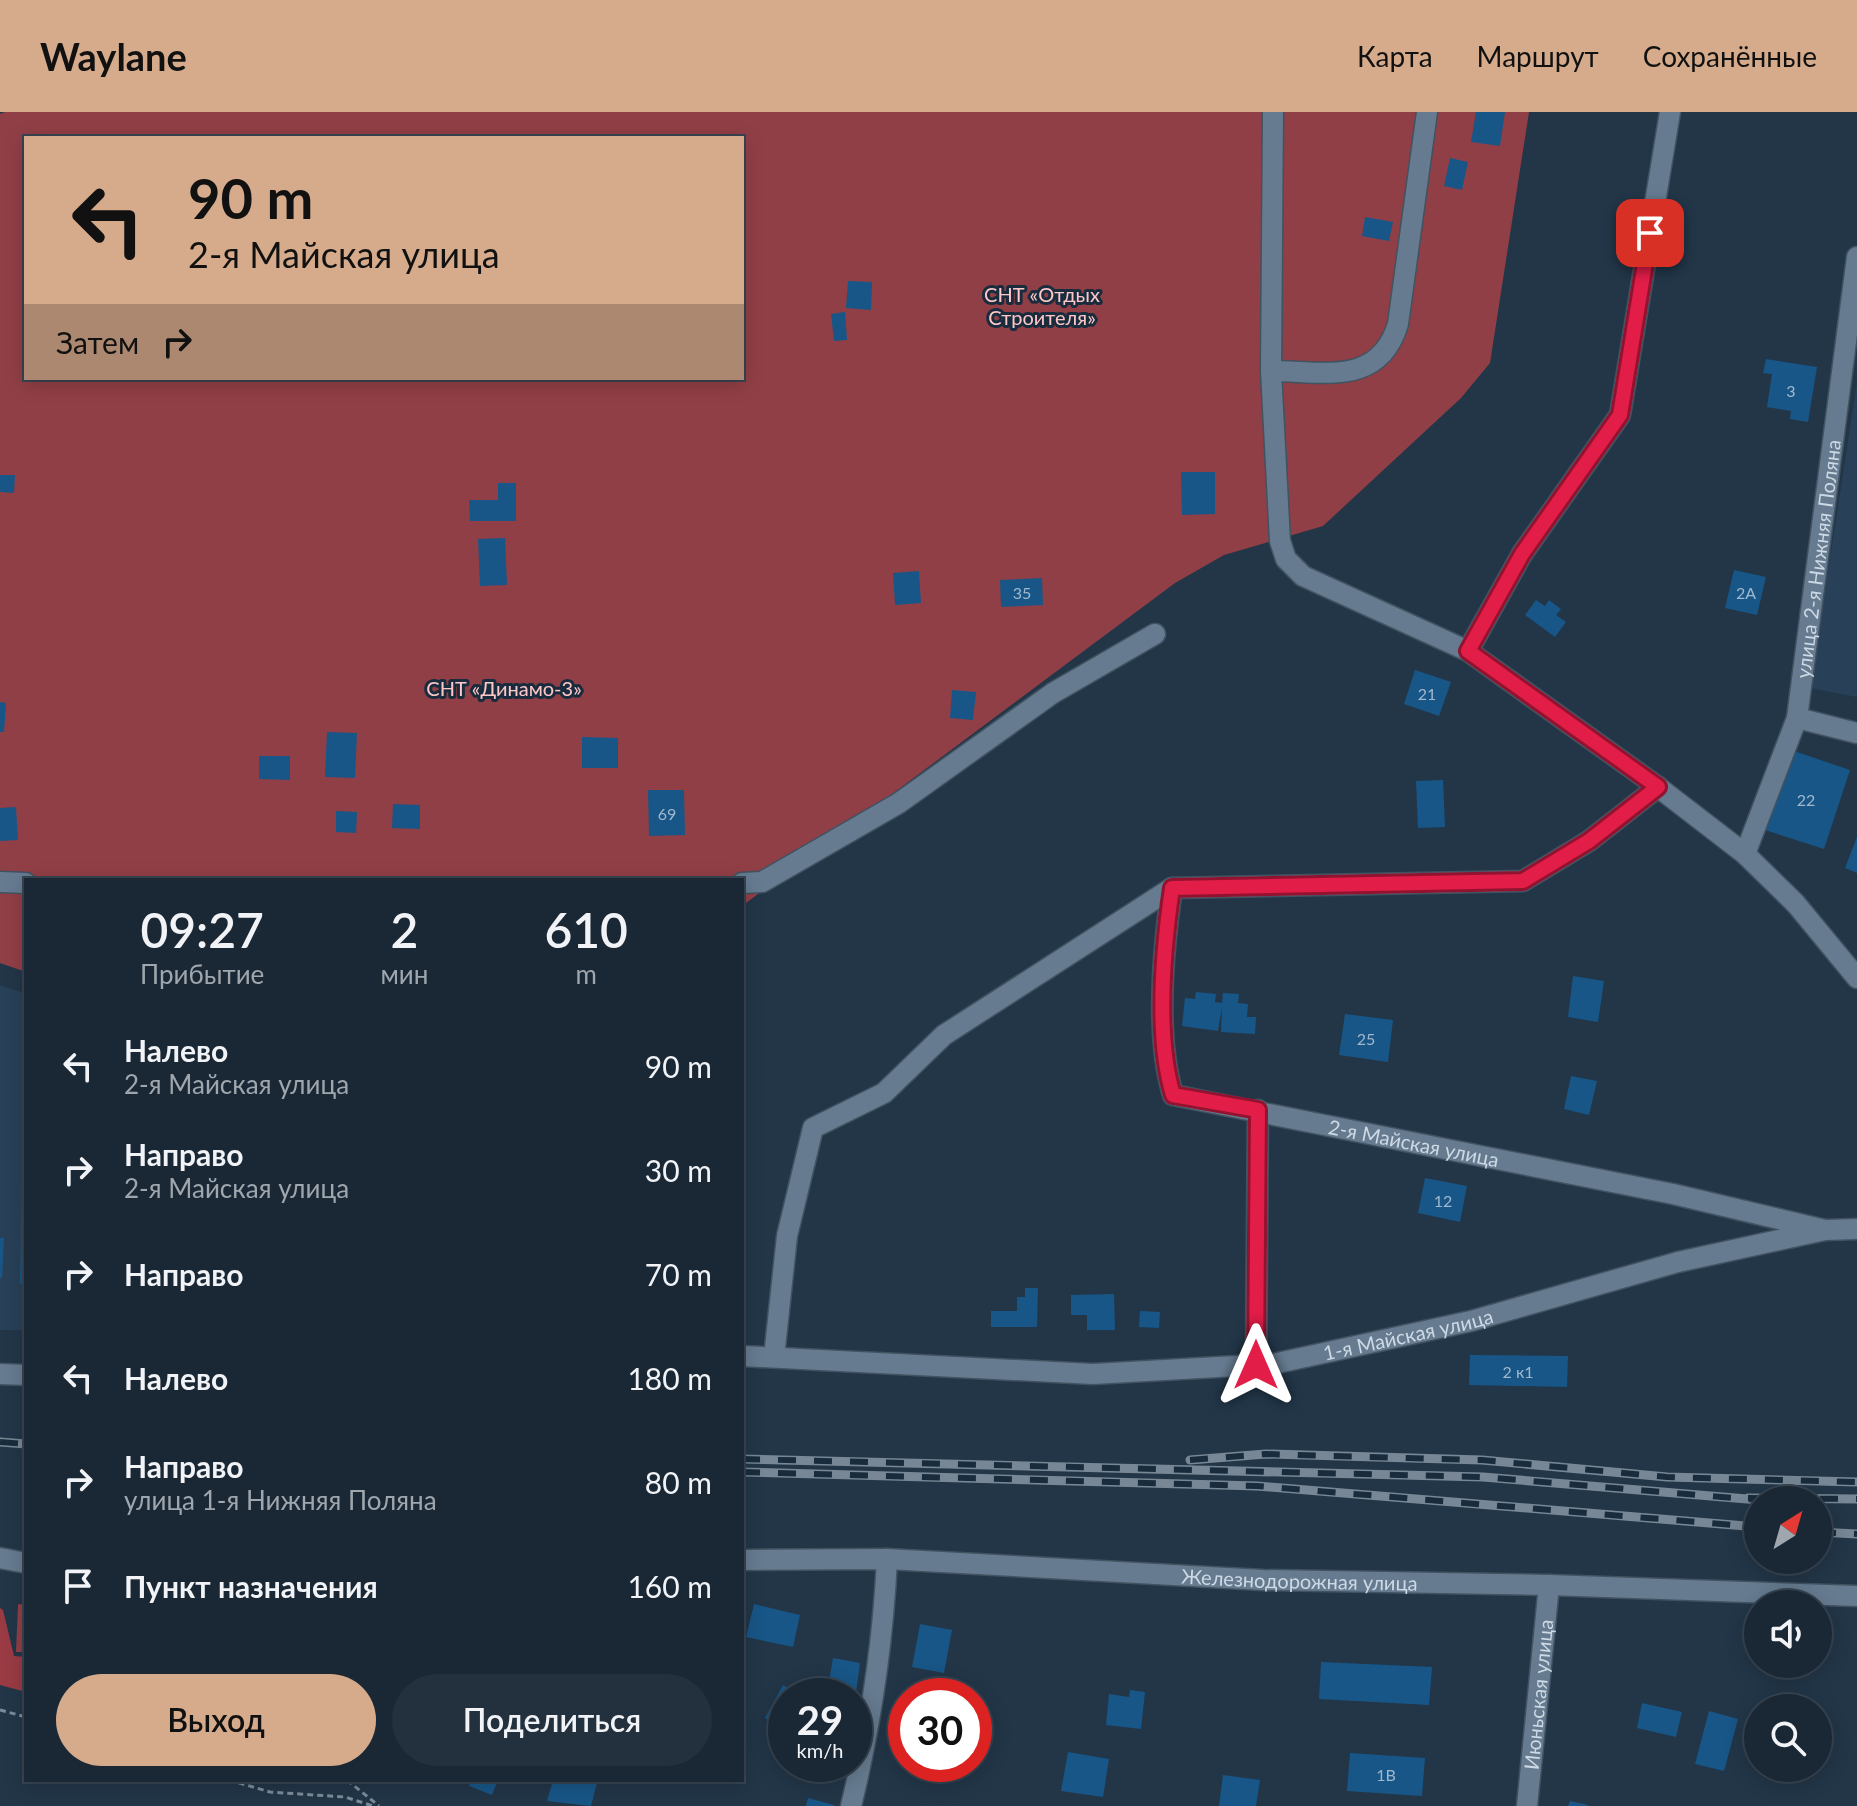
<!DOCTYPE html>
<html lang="ru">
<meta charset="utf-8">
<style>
body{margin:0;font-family:Lato,sans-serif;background:#23303e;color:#f1f3f6;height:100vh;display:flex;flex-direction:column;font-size:30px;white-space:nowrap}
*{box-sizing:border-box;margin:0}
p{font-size:26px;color:#9fa6ad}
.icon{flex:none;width:44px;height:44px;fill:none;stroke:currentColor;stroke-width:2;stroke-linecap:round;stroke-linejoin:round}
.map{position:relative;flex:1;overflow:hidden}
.details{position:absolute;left:24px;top:766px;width:720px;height:904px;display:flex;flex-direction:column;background:#1a2836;border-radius:0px;box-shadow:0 4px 20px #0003,0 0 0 2px #384451}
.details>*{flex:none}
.guide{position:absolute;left:24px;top:24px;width:720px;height:244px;border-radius:0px;box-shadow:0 4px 20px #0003,0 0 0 2px #384451;background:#d6ab8b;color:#111;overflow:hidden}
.needle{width:52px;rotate:37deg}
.buttons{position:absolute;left:1744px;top:1374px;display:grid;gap:16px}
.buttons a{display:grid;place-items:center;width:88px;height:88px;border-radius:50%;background:#1a2836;box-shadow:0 4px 20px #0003,0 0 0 2px #384451;font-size:40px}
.speed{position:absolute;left:768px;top:1566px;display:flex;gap:16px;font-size:40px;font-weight:700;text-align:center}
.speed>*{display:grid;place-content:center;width:104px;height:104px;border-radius:50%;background:#1a2836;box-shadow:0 4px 20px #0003,0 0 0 2px #384451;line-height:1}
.speed small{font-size:20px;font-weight:400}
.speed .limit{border:12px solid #d22;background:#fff;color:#111}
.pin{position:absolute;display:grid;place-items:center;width:68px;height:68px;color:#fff;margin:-34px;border-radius:16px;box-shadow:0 4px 12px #0006}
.me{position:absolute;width:88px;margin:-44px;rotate:0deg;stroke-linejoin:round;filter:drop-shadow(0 0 6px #0008)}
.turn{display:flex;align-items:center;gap:28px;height:168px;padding:0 32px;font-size:36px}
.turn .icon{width:104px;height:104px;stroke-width:2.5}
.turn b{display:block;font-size:56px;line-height:68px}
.then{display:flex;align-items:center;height:76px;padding:0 32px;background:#0003;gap:16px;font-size:30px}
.eta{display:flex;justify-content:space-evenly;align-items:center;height:136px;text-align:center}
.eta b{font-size:48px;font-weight:600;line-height:56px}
.button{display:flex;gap:16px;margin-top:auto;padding:16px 32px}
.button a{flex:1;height:92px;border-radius:48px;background:#d6ab8b;color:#111;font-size:32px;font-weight:600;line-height:92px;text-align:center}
.button a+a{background:#23303e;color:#f1f3f6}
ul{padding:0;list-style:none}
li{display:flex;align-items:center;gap:24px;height:104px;padding:0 32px}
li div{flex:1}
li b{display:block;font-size:30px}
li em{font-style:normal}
header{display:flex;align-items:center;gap:48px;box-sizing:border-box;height:112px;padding:0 40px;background:#d6ab8b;color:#111}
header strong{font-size:38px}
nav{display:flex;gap:44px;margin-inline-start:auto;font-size:28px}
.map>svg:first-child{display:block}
</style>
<header>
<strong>Waylane</strong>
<nav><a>Карта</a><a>Маршрут</a><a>Сохранённые</a></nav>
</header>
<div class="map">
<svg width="1857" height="1694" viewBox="0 0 1857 1694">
<rect width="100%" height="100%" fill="#223648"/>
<path fill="#284158" d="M1857,271V585L1810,576Z
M0,873L26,882V1218H0Z"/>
<path fill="#913f46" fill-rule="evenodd" d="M5,0H1529L1490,251L1461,286L1323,414L1224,443L1175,471L742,794V768H26V860L0,851V2ZM26,26H742V266H26Z
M18,1492L26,1493V1540H16Z"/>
<path fill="#9a3b44" d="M0,1496L3,1498L14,1544L26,1545V1580L0,1573Z"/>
<path fill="#185687" d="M1476,0H1505L1500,34L1471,30Z
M1450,46L1468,50L1462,78L1444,74Z
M1365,105L1393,110L1389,129L1362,124Z
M848,169L872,170L871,198L846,196Z
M845,200L847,228L834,229L831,202Z
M1766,247L1817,255L1808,310L1790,307L1791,299L1767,295L1772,262L1763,261Z
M1181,360H1215V402L1182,403Z
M0,363H15L14,381L0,380Z
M498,371H516V409H470L469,388H498Z
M505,426L507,473L480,474L478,427Z
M1734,458L1766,465L1757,503L1725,496Z
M919,459L921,491L895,493L893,461Z
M1042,466L1043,493L1001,495L1000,468Z
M1536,488L1545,494L1549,488L1561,497L1556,503L1566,510L1555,525L1525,503Z
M1415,558L1451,570L1439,604L1404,592Z
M952,578L976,580L973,608L950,606Z
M0,590L6,591L4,620H0Z
M327,620L357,621L355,666L325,665Z
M582,625L618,626V656H582Z
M1788,637L1850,658L1824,737L1762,717Z
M259,644H290V668L259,667Z
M1443,668L1445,715L1418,716L1416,669Z
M648,678H684L685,723L649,724Z
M393,692L420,693V717L392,716Z
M16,695L18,728L0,729V696Z
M336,699L357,700L356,721L336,720Z
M1857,725V761L1845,756Z
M1573,864L1604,869L1598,910L1568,905Z
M1196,880L1216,882L1215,890L1222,891L1223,881L1239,882L1238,891L1248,892L1247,905H1256L1255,922L1221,920L1222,894L1218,919L1182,914L1185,886L1195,887Z
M1345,902L1393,908L1388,950L1339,943Z
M1571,964L1597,969L1589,1003L1564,997Z
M23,1013H26V1172H20Z
M1425,1066L1467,1074L1460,1110L1418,1101Z
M0,1126H4L2,1166H0Z
M1025,1176H1038L1037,1215H991V1199H1017V1185H1025Z
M1114,1182L1115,1218H1087V1203H1071V1183Z
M1140,1199L1160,1200L1159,1216L1139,1215Z
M1470,1243L1568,1244L1567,1275L1469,1273Z
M754,1492L800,1503L793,1535L746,1525Z
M920,1512L952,1518L944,1561L912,1555Z
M833,1546L860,1551L856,1581L828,1576Z
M1321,1550L1432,1555L1429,1593L1319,1587Z
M783,1573L802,1584H786V1618L765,1606Z
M1130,1578L1145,1580L1141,1617L1106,1613L1109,1582L1129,1585Z
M1642,1591L1682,1600L1676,1625L1637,1616Z
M1709,1599L1738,1607L1724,1659L1695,1652Z
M1068,1640L1109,1647L1103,1685L1061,1679Z
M1350,1641L1425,1646L1422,1684L1347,1679Z
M1774,1656H1799L1797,1664Z
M1223,1663L1260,1668L1256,1694H1219Z
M471,1668H498L492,1683L469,1674Z
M553,1668L597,1671L591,1694L547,1689Z
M808,1686L834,1693V1694H806Z
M1570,1689L1588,1693V1694H1568Z"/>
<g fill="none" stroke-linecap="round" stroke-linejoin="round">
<defs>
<g id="minor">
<path d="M1273,0L1271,259L1280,429L1286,447L1303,464L1468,539L1658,675L1745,742L1796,792L1857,866"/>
<path d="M1271,259C1324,259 1379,275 1398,212L1427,0"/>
<path d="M1468,539L1522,442L1620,303L1670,0"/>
<path d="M1797,606L1857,621"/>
<path id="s1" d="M1745,742L1797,606L1857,145"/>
<path d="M0,770L26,771"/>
<path d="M742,771L762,770L899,691L1053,581L1155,522"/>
<path id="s2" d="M1172,776C1163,838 1155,923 1173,983L1673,1082L1825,1118L1857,1117"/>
<path id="s3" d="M742,1244L1093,1262L1273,1252L1471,1209L1678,1150L1825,1118"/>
<path d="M774,1245L787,1124L813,1016L884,981L944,923L1172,776L1523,769L1589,729L1658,675"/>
<path d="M1256,1253L1258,998"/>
<path d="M0,1262L26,1263"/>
<path d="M0,1446L26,1451"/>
<path id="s4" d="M742,1448L887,1447L1263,1468L1549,1473L1857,1484"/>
<path d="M851,1694C871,1612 883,1531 887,1447"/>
<path id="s5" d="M1527,1694L1549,1473"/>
</g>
</defs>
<use href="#minor" stroke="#415261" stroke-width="23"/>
<path stroke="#7c8c9a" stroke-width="3" stroke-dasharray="6 4" stroke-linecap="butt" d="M0,1598L26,1605
M229,1668L270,1680L345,1685L373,1694
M347,1668L379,1694"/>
<use href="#minor" stroke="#667b90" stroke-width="20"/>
<defs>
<path id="rail" d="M0,1330L26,1332
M742,1347L1483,1365L1759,1388
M1190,1348L1266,1342L1482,1348L1667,1365L1857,1370
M742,1360L1257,1374L1758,1415
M1748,1386L1857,1387
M1818,1420L1857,1422"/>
</defs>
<use href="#rail" stroke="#778795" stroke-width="9"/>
<use href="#rail" stroke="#182c3d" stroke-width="6" stroke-dasharray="18" stroke-linecap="butt"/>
</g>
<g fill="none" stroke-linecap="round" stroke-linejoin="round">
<defs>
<path id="route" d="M1256,1253L1258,998L1173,983C1155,923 1163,838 1172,776L1523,769L1589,729L1658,675L1468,539L1522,442L1620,303L1650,121"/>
</defs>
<use href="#route" stroke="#92132f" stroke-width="20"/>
<use href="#route" stroke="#e11d48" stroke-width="14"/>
</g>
<g text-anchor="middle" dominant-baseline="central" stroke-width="6" stroke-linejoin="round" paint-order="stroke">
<g font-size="16" fill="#a0b8cd">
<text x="1791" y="278">3</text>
<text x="1022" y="480">35</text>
<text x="1746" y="480">2А</text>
<text x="1427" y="581">21</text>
<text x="1806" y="687">22</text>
<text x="667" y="701">69</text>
<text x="1366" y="926">25</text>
<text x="1443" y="1088">12</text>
<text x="1518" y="1259">2 к1</text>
<text x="1386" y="1662">1В</text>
</g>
<g font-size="20" fill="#fec7c8" stroke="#182c3d">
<text x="1042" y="182">СНТ «Отдых<tspan x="1042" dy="23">Строителя»</tspan></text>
<text x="504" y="576">СНТ «Динамо-3»</text>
</g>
<g font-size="20" fill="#cdd9e4" stroke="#182c3d">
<text stroke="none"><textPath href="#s1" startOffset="306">улица 2-я Нижняя Поляна</textPath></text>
<text stroke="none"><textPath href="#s2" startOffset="454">2-я Майская улица</textPath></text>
<text stroke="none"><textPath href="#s3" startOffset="670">1-я Майская улица</textPath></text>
<text stroke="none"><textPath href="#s4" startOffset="558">Железнодорожная улица</textPath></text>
<text stroke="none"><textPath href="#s5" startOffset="112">Июньская улица</textPath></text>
</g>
</g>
</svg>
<div class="buttons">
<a><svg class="needle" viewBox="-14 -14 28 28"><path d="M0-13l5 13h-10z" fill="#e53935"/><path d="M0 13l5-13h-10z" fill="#9fa6ad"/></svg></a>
<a><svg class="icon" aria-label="sound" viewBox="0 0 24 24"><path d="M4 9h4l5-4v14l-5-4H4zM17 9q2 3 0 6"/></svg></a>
<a><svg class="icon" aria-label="search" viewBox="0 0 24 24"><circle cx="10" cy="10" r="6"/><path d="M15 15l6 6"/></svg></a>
</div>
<div class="speed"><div>29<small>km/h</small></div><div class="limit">30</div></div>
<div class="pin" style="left:1650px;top:121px;background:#d93025"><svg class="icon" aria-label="arrive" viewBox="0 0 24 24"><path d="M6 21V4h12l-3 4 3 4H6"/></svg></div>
<svg class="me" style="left:1256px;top:1253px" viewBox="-20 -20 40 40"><path d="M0-17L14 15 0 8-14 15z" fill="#e11d48" stroke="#fff" stroke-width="4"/></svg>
<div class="guide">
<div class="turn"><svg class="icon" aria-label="left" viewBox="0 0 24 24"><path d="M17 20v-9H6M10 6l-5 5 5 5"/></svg><div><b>90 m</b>2-я Майская улица</div></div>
<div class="then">Затем<svg class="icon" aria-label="right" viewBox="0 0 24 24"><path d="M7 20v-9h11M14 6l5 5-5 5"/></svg></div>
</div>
<section class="details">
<div class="eta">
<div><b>09:27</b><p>Прибытие</p></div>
<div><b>2</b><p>мин</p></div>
<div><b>610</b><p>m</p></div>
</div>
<ul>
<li><svg class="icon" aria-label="left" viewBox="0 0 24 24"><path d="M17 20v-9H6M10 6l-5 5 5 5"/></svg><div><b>Налево</b><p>2-я Майская улица</p></div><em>90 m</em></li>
<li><svg class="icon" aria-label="right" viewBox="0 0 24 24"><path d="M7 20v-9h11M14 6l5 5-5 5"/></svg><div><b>Направо</b><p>2-я Майская улица</p></div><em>30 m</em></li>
<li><svg class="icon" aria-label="right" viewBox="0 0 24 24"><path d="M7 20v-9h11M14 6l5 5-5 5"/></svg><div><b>Направо</b></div><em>70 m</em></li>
<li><svg class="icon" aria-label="left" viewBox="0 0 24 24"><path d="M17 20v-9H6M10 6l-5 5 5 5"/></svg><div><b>Налево</b></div><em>180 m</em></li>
<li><svg class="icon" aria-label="right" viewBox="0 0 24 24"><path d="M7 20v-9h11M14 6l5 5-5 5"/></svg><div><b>Направо</b><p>улица 1-я Нижняя Поляна</p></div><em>80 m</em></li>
<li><svg class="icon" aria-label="arrive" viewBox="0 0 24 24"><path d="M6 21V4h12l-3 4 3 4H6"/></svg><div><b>Пункт назначения</b></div><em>160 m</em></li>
</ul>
<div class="button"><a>Выход</a><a>Поделиться</a></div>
</section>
</div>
